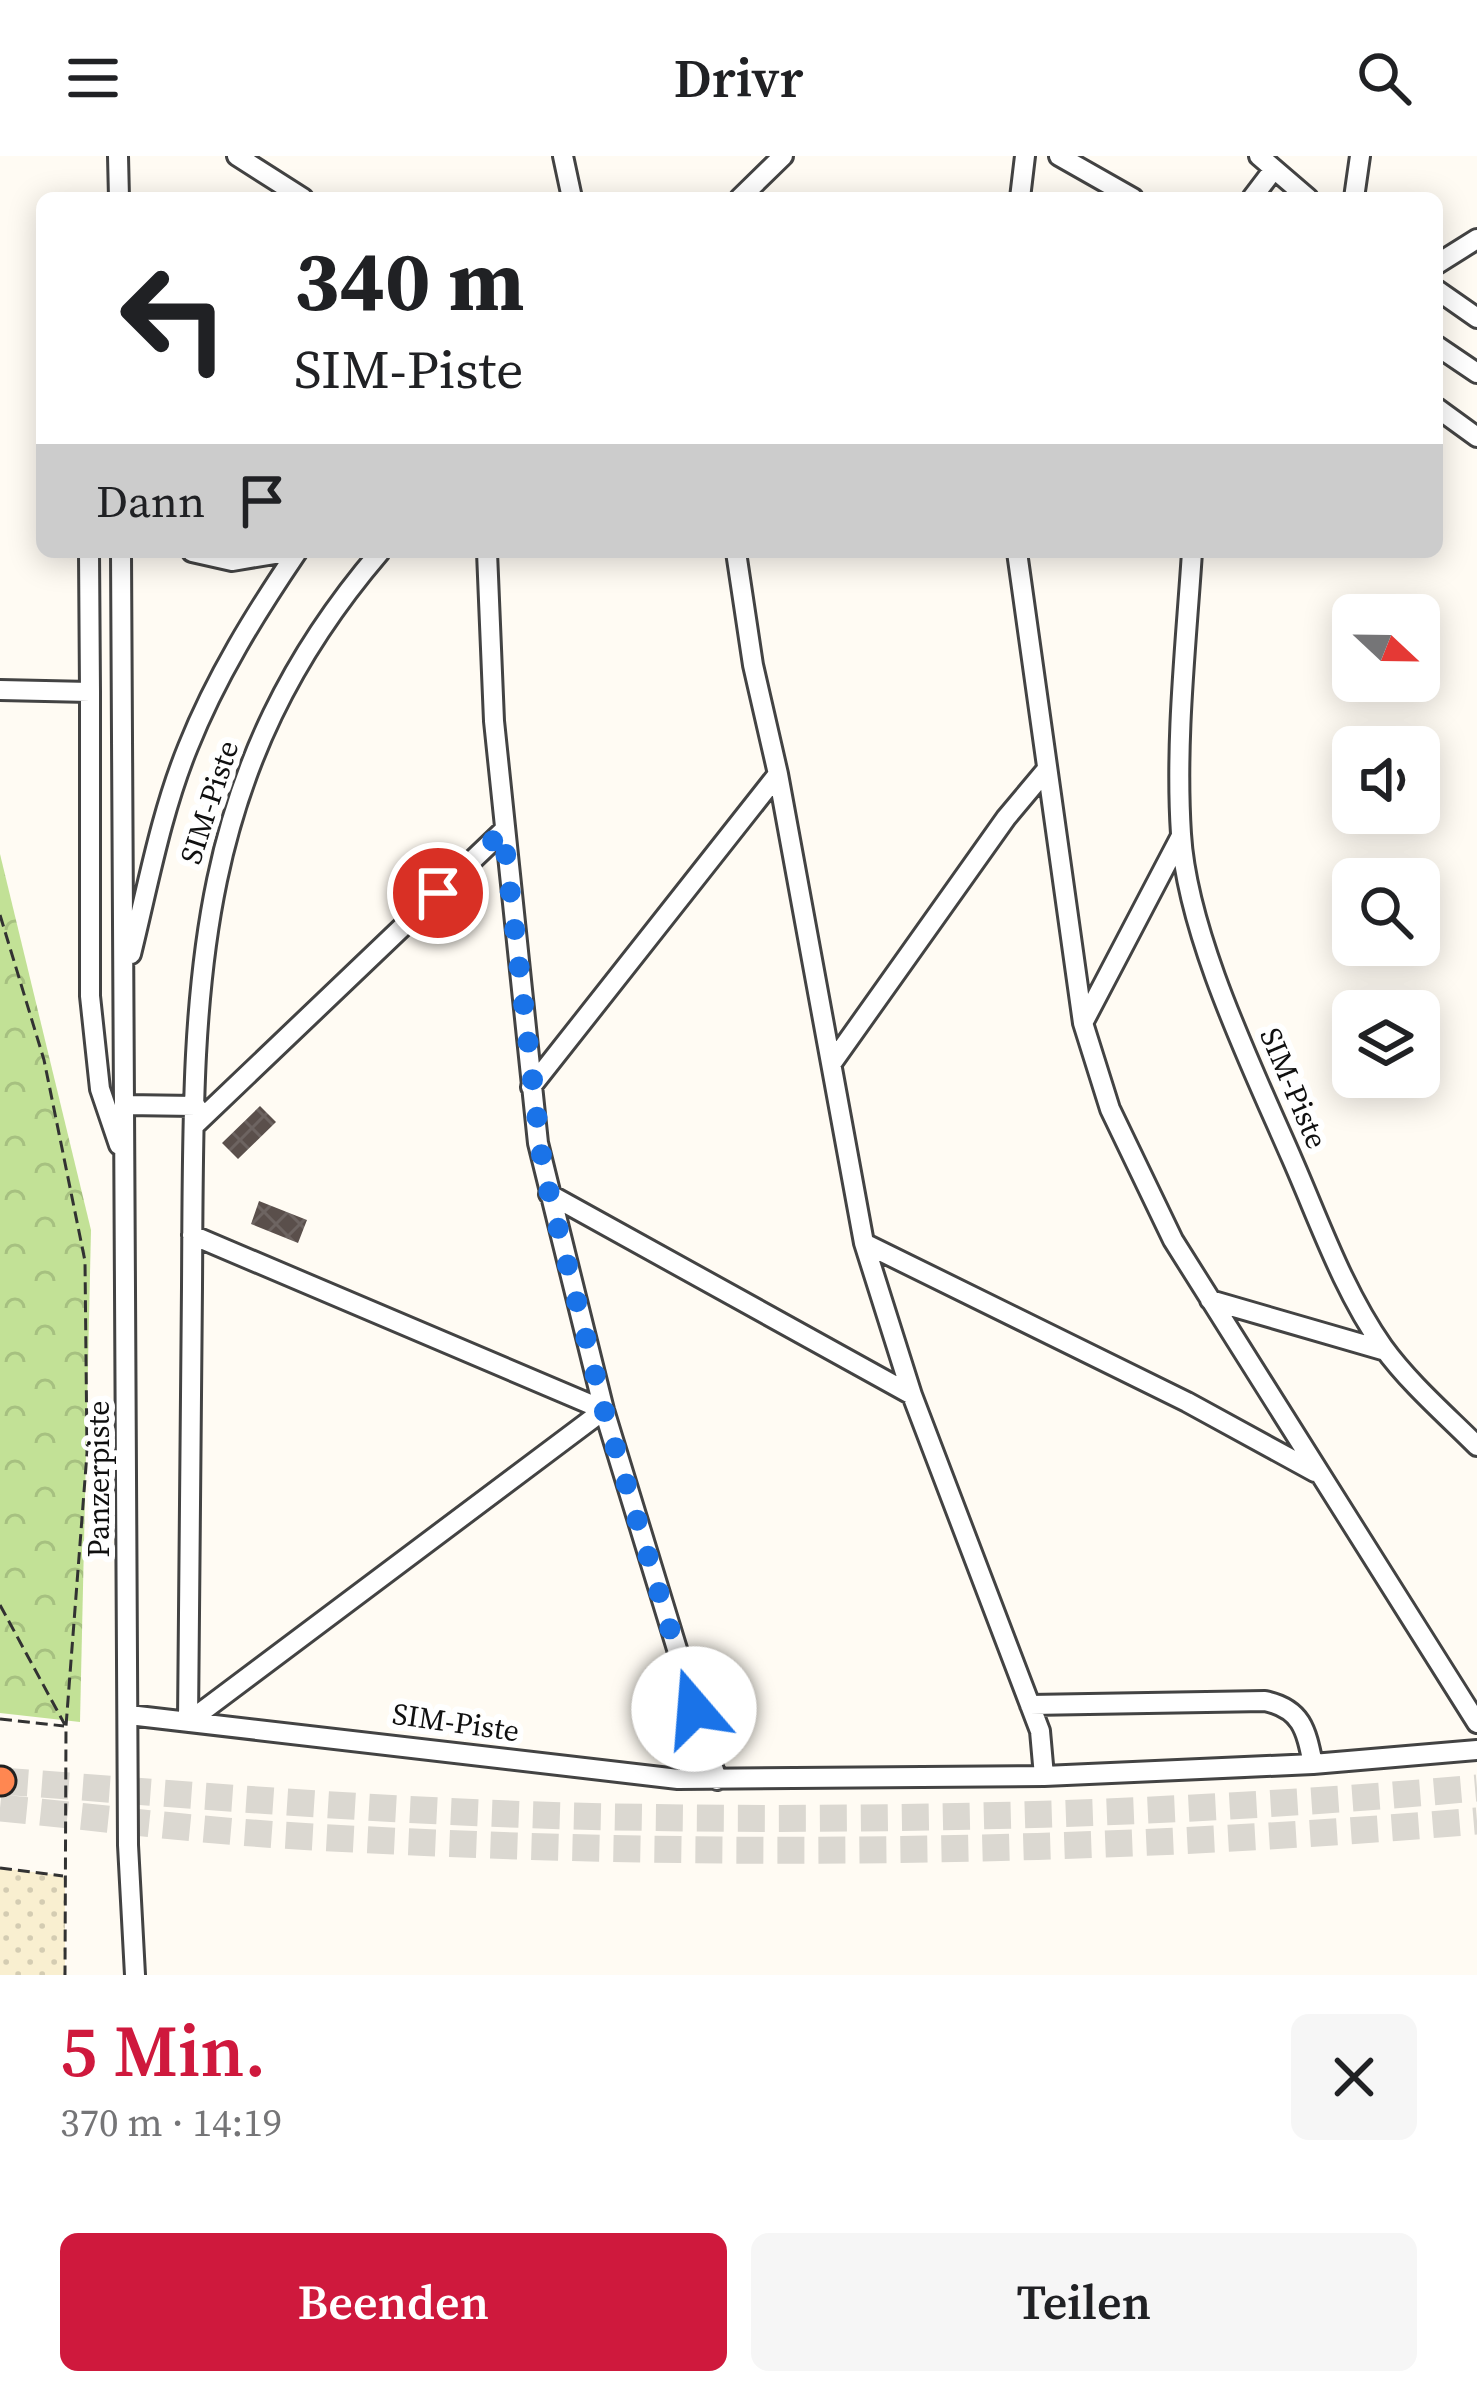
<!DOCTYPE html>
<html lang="de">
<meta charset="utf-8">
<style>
body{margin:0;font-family:"Source Serif 4",serif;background:#f6f6f6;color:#202124;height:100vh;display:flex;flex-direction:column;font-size:45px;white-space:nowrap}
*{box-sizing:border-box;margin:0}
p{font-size:39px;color:#757577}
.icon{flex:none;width:66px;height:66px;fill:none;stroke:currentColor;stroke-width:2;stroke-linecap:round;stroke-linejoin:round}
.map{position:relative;height:1819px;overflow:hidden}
.drawer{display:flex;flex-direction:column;background:#fff;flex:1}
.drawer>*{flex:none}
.guide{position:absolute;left:36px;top:36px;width:1407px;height:366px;border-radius:18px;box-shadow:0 6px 30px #0003;background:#fff;color:#202124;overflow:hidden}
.needle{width:78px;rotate:112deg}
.buttons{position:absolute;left:1332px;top:438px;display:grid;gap:24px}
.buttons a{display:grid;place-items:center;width:108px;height:108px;border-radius:18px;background:#fff;box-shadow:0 6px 30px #0003;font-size:60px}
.pin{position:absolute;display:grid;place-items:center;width:102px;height:102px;color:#fff;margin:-51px;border:6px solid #fff;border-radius:50%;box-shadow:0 3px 12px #0007}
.me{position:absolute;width:132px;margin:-66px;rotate:342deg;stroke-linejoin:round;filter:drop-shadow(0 0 9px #0008)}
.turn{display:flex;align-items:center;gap:42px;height:252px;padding:0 60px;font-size:54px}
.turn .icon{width:156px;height:156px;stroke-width:2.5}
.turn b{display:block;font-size:84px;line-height:102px}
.then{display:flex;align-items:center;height:114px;padding:0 60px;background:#0003;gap:24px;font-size:45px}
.round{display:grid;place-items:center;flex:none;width:126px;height:126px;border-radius:18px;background:#f6f6f6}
.overview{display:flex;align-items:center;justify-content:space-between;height:204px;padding:0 60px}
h1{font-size:72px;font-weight:600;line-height:90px;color:#cf193d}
.cta{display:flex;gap:24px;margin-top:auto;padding:24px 60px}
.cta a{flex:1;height:138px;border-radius:18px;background:#cf193d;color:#fff;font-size:48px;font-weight:600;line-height:138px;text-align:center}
.cta a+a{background:#f6f6f6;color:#202124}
header{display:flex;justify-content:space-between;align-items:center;height:156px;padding:0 60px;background:#fff;font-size:54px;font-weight:600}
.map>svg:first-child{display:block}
</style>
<header><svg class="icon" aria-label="menu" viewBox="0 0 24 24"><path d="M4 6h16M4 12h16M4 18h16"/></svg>Drivr<svg class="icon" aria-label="search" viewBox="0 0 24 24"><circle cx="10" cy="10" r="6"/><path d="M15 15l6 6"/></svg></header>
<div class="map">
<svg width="1477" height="1819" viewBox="0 0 1477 1819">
<defs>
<pattern id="farmland-dots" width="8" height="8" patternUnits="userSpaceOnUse" patternTransform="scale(3)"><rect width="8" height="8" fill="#f9efd0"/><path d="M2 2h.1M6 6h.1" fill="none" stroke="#d4ccb2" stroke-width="1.8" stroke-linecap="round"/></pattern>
<pattern id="forest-crowns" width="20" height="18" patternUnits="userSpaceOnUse" patternTransform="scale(3)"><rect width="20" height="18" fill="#c2e196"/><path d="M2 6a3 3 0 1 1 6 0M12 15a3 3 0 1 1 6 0" fill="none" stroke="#a6c080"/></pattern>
<pattern id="building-cross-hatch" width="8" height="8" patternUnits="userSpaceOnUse" patternTransform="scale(3)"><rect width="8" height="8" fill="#5a4f4b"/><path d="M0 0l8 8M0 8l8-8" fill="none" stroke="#6d6461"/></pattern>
</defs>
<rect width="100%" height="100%" fill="#fffbf3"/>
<path fill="url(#farmland-dots)" d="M0,1712L65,1720V1819H0Z"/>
<path fill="url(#forest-crowns)" d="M0,698L91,1074L80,1566L0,1557Z"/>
<path fill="url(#building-cross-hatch)" d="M260,950L276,966L238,1003L222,987Z
M259,1045L307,1064L298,1087L251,1068Z"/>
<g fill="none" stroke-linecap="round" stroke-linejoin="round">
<path stroke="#dbd8d1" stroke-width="27" stroke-dasharray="27 14" stroke-linecap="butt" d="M1,1625C190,1639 380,1655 571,1660C873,1667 1176,1659 1477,1632
M0,1652C93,1661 187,1673 280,1679C679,1703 1079,1699 1477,1665"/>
<defs>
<path id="minor" d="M118,0L119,42
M237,0L303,42
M563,0L572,42
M1059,0L1133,42
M1259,0L1308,42
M740,42L783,0
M1020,42L1025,0
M1252,42L1274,13
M1354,42L1360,0
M1437,108L1477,83
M1437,134L1477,162
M1437,190L1477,217
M1437,252L1477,281
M121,396L128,1689L135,1819
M192,396L232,405L286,396
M487,396L494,565L538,987L604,1254L717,1624
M736,396L753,509L778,618L864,1087L912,1239L1040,1575L1044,1620
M1017,396L1083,867L1110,953L1173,1084L1477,1567
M1192,396C1186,489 1175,584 1181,678C1187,778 1252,911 1292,1003C1320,1067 1343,1134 1383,1191C1409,1227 1446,1259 1477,1290
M0,534L90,536L89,396
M90,536V840L100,933L119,989
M131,798C148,729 161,657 188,591C216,521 255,458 297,396
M1083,867L1181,680
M832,907L1006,662L1047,613
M531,931L778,618
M125,949L196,950
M196,968L503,675
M549,1038L912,1239
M192,1079L604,1254
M864,1087L1187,1246L1315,1316
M1210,1144L1386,1195
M1030,1549L1265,1545C1302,1553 1306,1574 1313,1608
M129,1559L678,1623L1044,1620L1313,1608L1477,1594
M188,1566C189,1421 190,1276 192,1131C194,848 184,625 380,396
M188,1566L604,1254"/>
<path id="highway" d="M0,1625H1"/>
</defs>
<use href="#minor" stroke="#434343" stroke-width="24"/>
<use href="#highway" stroke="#212121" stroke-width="33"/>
<path stroke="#323232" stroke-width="3" stroke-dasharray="12 6" stroke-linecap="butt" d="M0,759L44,904L85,1105L87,1297L66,1570L65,1819
M0,1449L65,1569
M0,1563L64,1570
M0,1712L63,1720"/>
<use href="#minor" stroke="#fff" stroke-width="18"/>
<use href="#highway" stroke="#ff8751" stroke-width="27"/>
</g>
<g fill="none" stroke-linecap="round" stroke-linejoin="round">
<path stroke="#1a73e8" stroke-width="21" stroke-dasharray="0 37.8" d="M438,737L503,675L543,1012L604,1254L694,1553"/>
</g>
<g text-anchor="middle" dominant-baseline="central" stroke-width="12" stroke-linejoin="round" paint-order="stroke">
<g font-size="30" fill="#101010" stroke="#fff">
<text transform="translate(209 646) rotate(-72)">SIM-Piste</text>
<text transform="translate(1294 932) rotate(67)">SIM-Piste</text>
<text transform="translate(98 1323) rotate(-90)">Panzerpiste</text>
<text transform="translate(456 1566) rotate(8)">SIM-Piste</text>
</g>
</g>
</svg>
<div class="buttons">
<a><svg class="needle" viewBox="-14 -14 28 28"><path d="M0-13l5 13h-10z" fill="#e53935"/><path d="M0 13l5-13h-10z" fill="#757577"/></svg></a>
<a><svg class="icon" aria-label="sound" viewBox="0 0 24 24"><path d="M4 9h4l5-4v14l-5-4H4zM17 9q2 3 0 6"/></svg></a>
<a><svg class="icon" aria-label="search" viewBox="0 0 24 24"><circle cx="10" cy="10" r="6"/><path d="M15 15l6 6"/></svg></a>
<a><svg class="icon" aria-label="layers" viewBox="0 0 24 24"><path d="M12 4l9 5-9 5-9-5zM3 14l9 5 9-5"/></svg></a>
</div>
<div class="pin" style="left:438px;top:737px;background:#d93025"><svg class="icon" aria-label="arrive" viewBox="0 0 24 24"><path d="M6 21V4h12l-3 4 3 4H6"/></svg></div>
<svg class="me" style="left:694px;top:1553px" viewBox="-20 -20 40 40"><circle r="19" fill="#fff"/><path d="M0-13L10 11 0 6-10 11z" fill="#1a73e8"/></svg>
<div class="guide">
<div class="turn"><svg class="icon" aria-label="left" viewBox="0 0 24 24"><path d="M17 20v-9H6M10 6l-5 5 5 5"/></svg><div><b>340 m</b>SIM-Piste</div></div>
<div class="then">Dann<svg class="icon" aria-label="arrive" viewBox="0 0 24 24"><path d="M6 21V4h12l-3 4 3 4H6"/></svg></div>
</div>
</div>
<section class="drawer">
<div class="overview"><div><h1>5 Min.</h1><p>370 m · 14:19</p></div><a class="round"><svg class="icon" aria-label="close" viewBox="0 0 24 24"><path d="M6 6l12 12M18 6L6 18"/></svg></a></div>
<div class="cta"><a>Beenden</a><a>Teilen</a></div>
</section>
